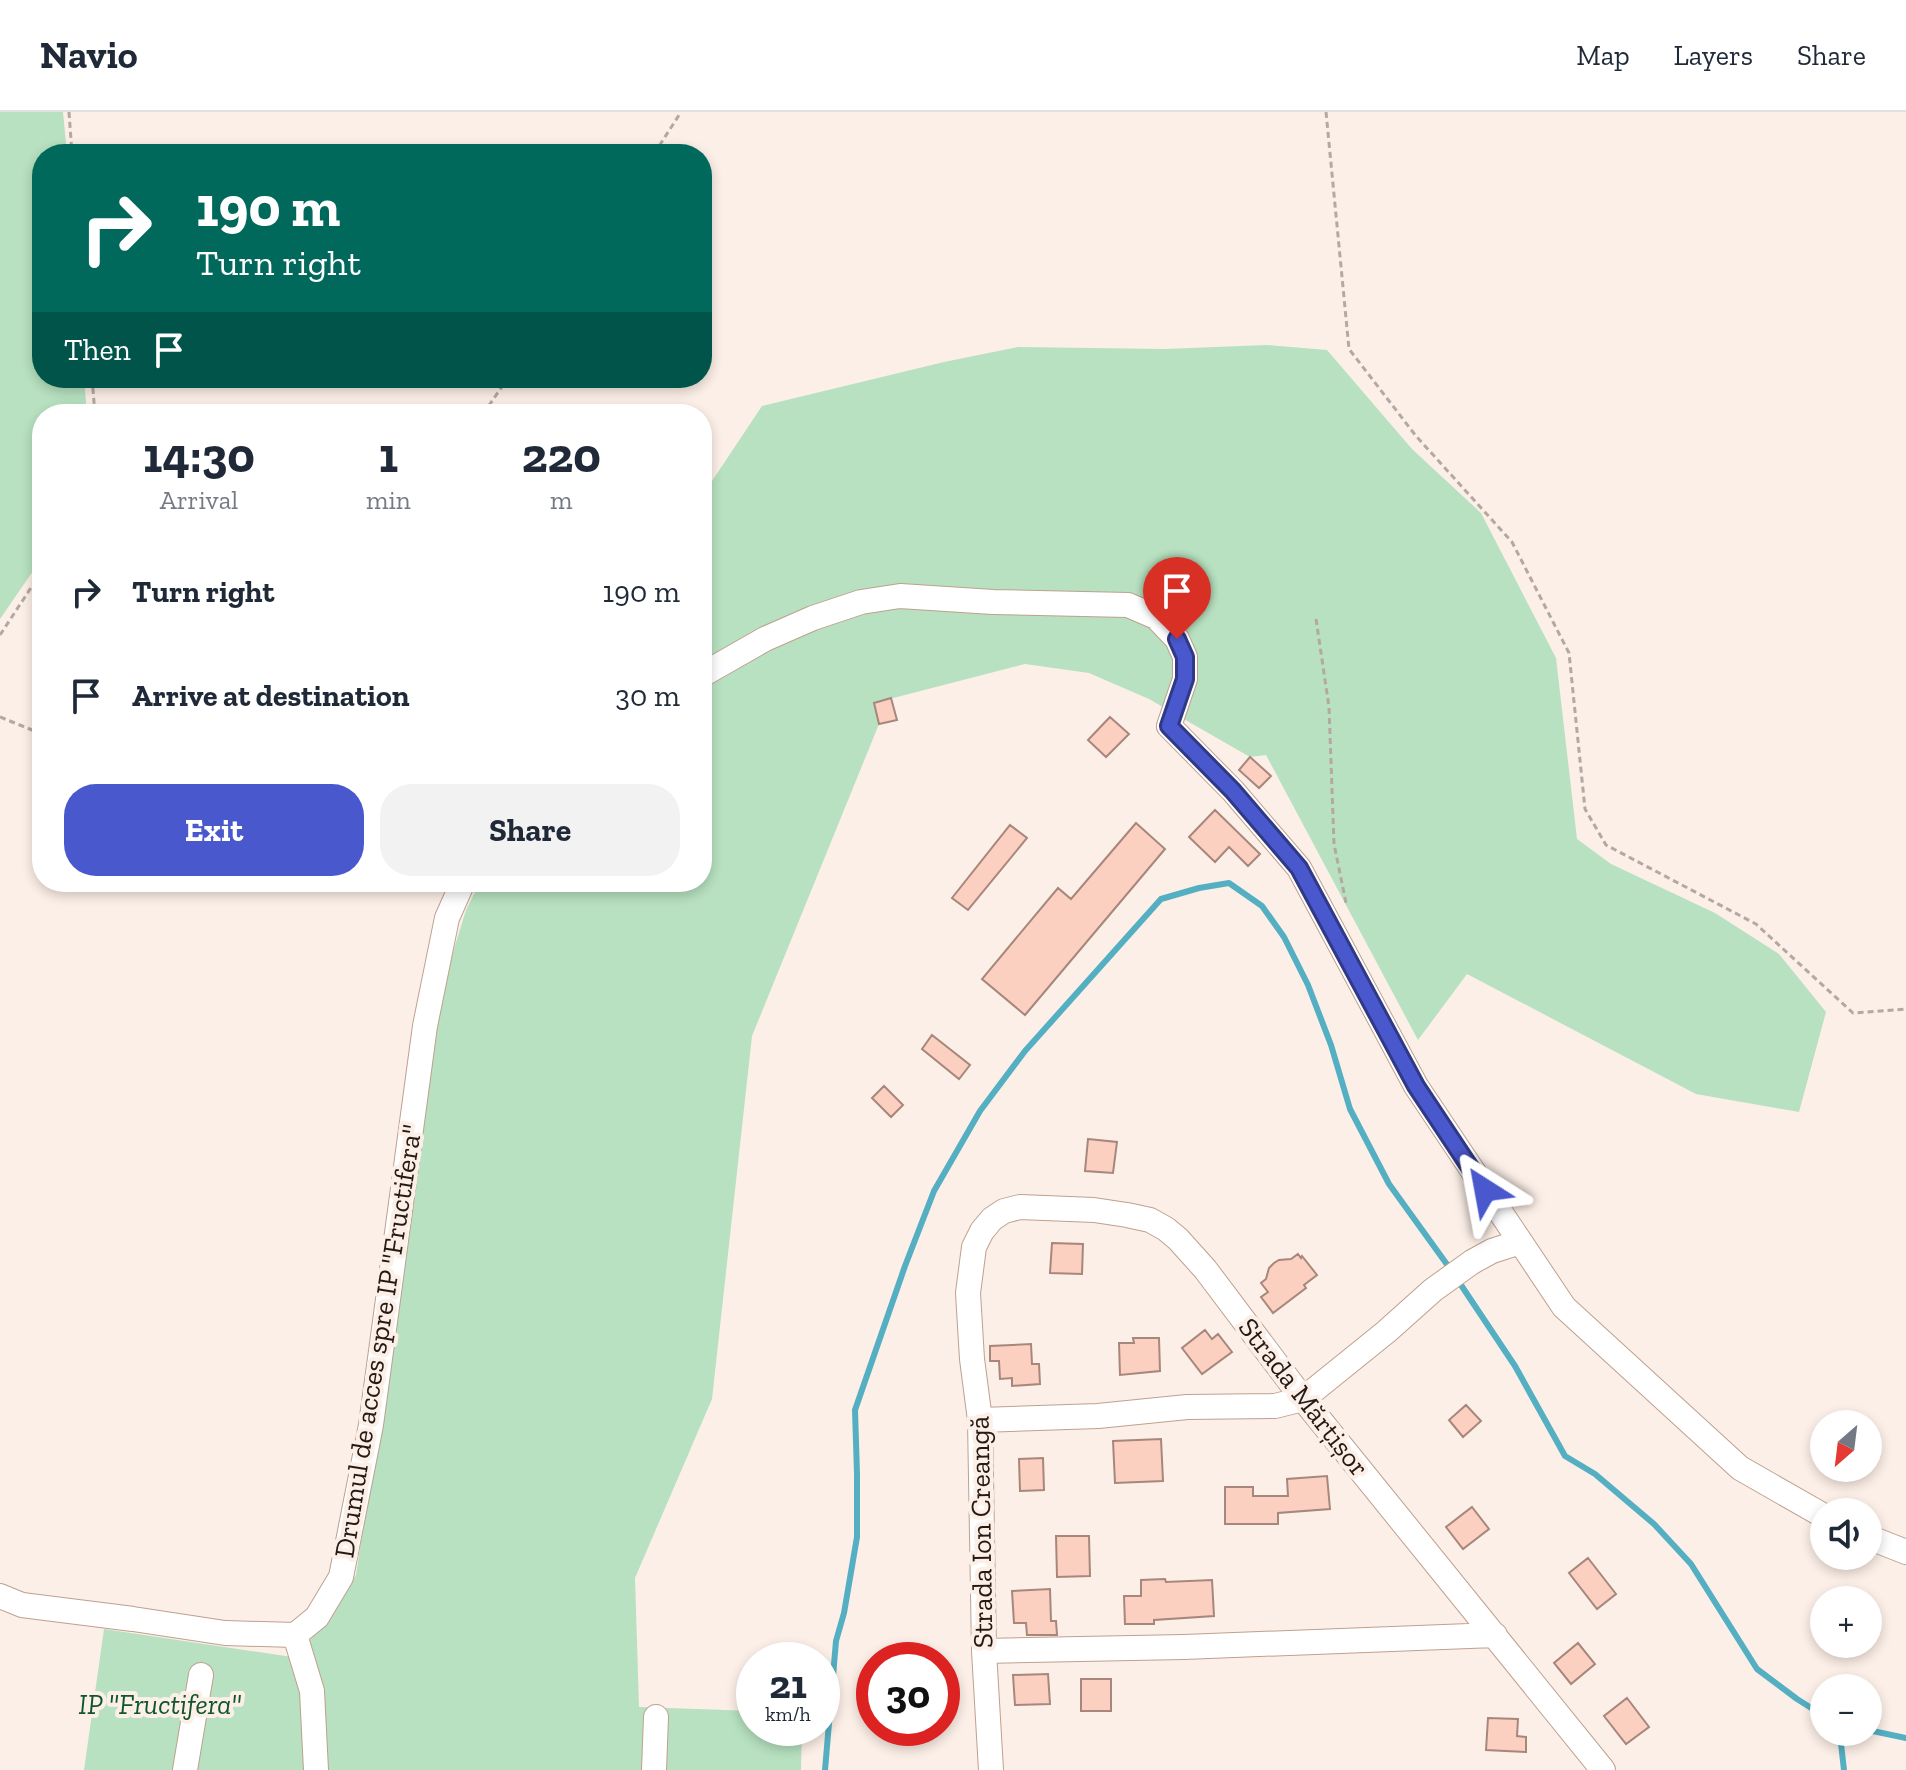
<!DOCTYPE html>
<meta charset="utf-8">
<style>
body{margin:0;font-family:"Zilla Slab",serif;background:#f2f2f3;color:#1f2937;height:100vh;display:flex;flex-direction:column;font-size:30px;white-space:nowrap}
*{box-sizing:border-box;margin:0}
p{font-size:26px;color:#747a83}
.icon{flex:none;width:44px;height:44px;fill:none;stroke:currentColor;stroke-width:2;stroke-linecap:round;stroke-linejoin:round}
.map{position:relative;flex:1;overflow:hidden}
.drawer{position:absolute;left:32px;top:292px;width:680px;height:488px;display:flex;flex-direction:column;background:#fff;border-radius:32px;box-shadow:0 4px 12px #0003}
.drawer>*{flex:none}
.banner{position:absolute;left:32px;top:32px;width:680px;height:244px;border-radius:32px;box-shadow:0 4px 12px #0003;background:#00695c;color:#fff;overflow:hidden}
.needle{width:52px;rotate:208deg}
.tools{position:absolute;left:1810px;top:1298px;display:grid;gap:16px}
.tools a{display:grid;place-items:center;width:72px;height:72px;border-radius:50%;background:#fff;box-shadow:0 4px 12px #0003;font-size:40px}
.speed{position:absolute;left:736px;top:1530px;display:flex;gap:16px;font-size:40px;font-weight:700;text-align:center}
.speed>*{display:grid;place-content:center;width:104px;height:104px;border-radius:50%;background:#fff;box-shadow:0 4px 12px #0003;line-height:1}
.speed small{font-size:20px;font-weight:400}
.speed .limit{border:12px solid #d22;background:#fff;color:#111}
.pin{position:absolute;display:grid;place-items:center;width:68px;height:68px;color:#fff;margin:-82px -34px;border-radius:50% 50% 50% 0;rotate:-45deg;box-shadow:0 0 8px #0007}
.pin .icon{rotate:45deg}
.me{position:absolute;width:88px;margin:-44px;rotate:326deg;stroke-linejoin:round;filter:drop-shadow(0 0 6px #0008)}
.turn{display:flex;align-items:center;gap:28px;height:168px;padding:0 32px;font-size:36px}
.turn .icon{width:104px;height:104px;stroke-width:2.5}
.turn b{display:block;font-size:56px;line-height:68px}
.then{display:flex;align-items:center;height:76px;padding:0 32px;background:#0003;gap:16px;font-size:30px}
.eta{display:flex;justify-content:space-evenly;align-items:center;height:136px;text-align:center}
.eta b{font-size:48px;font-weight:800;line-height:56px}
.cta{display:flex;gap:16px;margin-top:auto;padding:16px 32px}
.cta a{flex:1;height:92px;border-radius:32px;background:#4a58cd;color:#fff;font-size:32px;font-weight:800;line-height:92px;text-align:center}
.cta a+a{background:#f2f2f3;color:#1f2937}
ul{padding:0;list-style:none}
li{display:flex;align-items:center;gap:24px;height:104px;padding:0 32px}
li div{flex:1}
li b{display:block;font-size:30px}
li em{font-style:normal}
header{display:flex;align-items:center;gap:48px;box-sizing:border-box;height:112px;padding:0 40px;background:#fff;border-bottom:2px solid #e0e1e3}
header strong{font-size:38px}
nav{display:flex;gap:44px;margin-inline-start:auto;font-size:28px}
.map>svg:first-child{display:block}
</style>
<header>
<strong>Navio</strong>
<nav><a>Map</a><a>Layers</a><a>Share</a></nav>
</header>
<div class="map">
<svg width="1906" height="1658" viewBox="0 0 1906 1658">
<rect width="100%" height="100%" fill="#fcefe7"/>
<path fill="#b7e1c0" d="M0,0H63L67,42H42V266H84L87,302H42V446L0,507Z
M1267,233L1327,238L1412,337L1481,401L1556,546L1577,727L1611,752L1715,801L1779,842L1826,900L1799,1000L1696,982L1467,862L1418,928L1266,643L1250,645L1149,587L1089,561L1025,552L874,591L879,612L752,924L712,1287L635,1466L639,1595L754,1599V1616H802L801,1658H84L104,1517L312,1548L307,1535L312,1524L356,1463L419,1030L446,863L466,798L480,770H702V384L762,294L944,250L1018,235L1165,237Z"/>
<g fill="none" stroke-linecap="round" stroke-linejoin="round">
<path stroke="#54afc2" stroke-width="6" d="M1457,1167L1515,1254L1565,1344L1595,1362L1654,1412L1691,1452L1757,1557L1797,1587L1824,1604
M1868,1618L1906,1626
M1838,1620L1840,1623L1844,1658
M825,1658L836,1529L844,1501L857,1425V1362L855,1298L905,1154L934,1079L980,999L1025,939L1161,787L1199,776L1229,771L1262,794L1284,825L1308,873L1331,933L1350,997L1389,1072L1451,1158"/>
</g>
<path fill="#fcd0c0" stroke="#a7877b" stroke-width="2" d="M891,586L897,608L879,612L874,591Z
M1110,605L1129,622L1106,645L1088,628Z
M1250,645L1271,664L1259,676L1239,658Z
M1215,698L1260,742L1248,754L1229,735L1215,750L1189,725Z
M1136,711L1165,737L1025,903L982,867L1058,776L1071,787Z
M1010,713L1027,726L968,798L952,786Z
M932,923L970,953L959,967L922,937Z
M884,974L903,993L891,1005L872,986Z
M1088,1027L1117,1030L1113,1061L1085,1059Z
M1052,1131L1083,1132L1082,1162L1050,1161Z
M1298,1142L1301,1146L1302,1144L1317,1163L1304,1173L1306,1176L1273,1201L1261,1185L1268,1180L1261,1171L1266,1167L1269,1156L1274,1151L1279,1148L1291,1147Z
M1205,1218L1212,1227L1218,1222L1232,1240L1202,1262L1182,1236Z
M1133,1226H1159L1160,1259L1120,1263L1119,1231H1134Z
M1031,1232L1032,1252H1039L1040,1272L1012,1274V1266L1000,1267L999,1249H990V1234Z
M1466,1293L1481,1309L1463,1325L1449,1308Z
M1161,1327L1163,1369L1115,1371L1113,1329Z
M1043,1346L1044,1378L1020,1379L1019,1347Z
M1327,1364L1330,1397L1278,1401V1412H1225V1375H1253V1384H1288L1287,1367Z
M1472,1395L1489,1417L1463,1437L1446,1415Z
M1056,1424H1089L1090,1464L1057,1465Z
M1588,1446L1616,1482L1597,1497L1569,1461Z
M1165,1467L1166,1470L1212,1468L1214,1504L1154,1508V1512H1125L1124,1484H1141V1468Z
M1050,1477L1051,1509H1056L1057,1523H1027L1026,1511H1014L1012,1479Z
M1578,1531L1595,1552L1571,1572L1554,1551Z
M1048,1562L1050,1592L1015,1593L1013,1563Z
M1081,1567H1111V1599H1081Z
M1627,1586L1649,1615L1626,1632L1604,1604Z
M1488,1606L1518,1607L1517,1624L1526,1625V1640L1486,1638Z"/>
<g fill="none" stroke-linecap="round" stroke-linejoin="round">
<defs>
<path id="minor" d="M702,563L765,527L813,506L861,490L900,484L993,490L1128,493L1156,505L1177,527L1185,545V567L1169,614L1233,679L1299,756L1416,974L1564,1195L1740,1356L1824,1404
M980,1308L1098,1304L1187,1295L1275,1294L1303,1287L1386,1220L1433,1178L1472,1150L1492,1139L1520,1130
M1868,1425L1906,1440
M0,1484L22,1493L133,1507L225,1521L295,1523L317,1505L341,1465L371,1313L425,914L447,806L463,770
M295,1523L312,1579L316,1658
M984,1539L1184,1535L1495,1523
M185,1658L201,1563
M654,1658L656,1605
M991,1658L984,1539L980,1308L972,1247L968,1181L974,1135L982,1119L992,1107L1004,1099L1020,1095L1094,1098L1127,1103L1150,1108L1166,1117L1178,1127L1205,1157L1303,1287L1603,1658"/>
</defs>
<use href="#minor" stroke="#bea18e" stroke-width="26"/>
<path stroke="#b4a8a0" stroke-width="3" stroke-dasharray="6 4" stroke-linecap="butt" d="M69,0L72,42
M1326,0L1349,237L1416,324L1512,430L1569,541L1585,697L1606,733L1756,812L1853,901L1906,897
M654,42L681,0
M92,266L95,302
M483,302L508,266
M1316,507L1329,595L1334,732L1346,791L1344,793
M0,523L42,459
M0,605L42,622"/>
<use href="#minor" stroke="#fff" stroke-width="24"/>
</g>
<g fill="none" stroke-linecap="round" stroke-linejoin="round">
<defs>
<path id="route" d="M1177,527L1185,545V567L1169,614L1233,679L1299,756L1416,974L1485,1078"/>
</defs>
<use href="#route" stroke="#303985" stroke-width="20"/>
<use href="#route" stroke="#4a58cd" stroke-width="14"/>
</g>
<g text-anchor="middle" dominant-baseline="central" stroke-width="8" stroke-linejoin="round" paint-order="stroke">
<g font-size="28" fill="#251a13" stroke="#fcefe7">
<text transform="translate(378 1229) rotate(-81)">Drumul de acces spre IP "Fructifera"</text>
<text transform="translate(1304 1285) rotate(52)">Strada Mărțișor</text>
<text transform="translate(981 1420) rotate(-91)">Strada Ion Creangă</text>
</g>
<g font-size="28" font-style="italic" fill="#10552b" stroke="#fcefe7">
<text x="160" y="1592">IP "Fructifera"</text>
</g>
</g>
</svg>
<div class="tools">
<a><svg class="needle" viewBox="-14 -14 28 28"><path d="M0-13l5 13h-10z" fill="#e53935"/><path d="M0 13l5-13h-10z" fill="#747a83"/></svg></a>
<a><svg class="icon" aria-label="sound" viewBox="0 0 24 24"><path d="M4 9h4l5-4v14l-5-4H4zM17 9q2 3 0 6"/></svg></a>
<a>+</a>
<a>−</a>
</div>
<div class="speed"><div>21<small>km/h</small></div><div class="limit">30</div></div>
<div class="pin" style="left:1177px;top:527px;background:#d93025"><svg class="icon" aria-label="arrive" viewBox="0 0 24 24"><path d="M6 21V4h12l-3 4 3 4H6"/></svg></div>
<svg class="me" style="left:1485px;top:1078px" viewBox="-20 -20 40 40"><path d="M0-17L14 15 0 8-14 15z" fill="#4a58cd" stroke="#fff" stroke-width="4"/></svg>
<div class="banner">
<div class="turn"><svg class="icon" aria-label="right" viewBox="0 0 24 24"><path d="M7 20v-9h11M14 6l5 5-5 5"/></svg><div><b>190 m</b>Turn right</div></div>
<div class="then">Then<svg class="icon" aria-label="arrive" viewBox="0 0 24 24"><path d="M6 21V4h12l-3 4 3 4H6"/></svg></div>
</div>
<section class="drawer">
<div class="eta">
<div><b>14:30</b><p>Arrival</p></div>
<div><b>1</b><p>min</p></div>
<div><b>220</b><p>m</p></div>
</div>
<ul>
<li><svg class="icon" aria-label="right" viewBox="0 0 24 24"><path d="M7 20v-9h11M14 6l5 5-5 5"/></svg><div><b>Turn right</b></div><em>190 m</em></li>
<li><svg class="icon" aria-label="arrive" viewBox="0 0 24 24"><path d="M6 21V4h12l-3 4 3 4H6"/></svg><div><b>Arrive at destination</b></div><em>30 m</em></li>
</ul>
<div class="cta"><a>Exit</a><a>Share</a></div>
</section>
</div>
